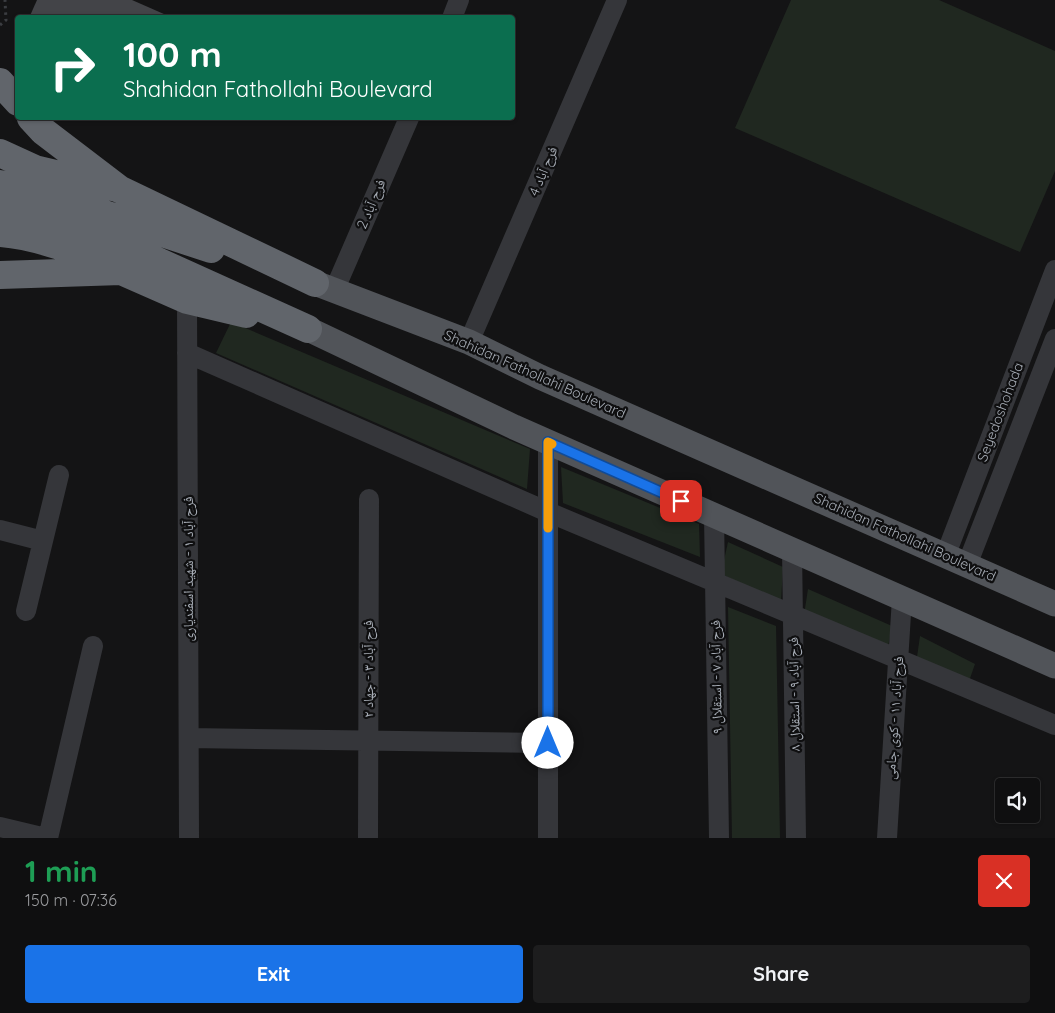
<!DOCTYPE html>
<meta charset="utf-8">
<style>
body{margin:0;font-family:Quicksand,"Noto Naskh Arabic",sans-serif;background:#1d1d1e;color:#f1f3f6;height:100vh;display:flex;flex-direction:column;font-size:19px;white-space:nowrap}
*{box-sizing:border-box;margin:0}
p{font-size:16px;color:#9b9c9f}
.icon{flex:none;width:28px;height:28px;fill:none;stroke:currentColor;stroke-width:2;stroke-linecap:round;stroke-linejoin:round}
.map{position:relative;height:838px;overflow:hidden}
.details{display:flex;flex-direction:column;background:#0f0f10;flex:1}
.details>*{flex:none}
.guide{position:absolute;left:15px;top:15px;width:500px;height:105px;border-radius:5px;box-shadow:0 1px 4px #0004,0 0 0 1px #2f2f30;background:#0b6e4f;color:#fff;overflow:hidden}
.controls{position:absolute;left:995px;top:778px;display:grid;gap:10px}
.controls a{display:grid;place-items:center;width:45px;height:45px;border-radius:5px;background:#0f0f10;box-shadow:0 1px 4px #0004,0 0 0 1px #2f2f30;font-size:25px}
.pin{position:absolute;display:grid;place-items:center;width:42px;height:42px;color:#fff;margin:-21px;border-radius:10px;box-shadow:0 2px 8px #0006}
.me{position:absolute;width:55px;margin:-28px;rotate:0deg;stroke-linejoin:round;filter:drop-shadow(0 0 4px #0008)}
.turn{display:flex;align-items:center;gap:18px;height:105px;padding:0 25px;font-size:22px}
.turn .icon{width:65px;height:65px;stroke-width:2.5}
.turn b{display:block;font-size:35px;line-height:42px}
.round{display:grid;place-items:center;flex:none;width:52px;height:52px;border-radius:5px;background:#1d1d1e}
.head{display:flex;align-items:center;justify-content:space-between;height:85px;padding:0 25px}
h1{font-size:30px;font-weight:700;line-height:38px;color:#1e9e55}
.action{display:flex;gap:10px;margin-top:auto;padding:10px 25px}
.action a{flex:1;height:58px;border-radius:5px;background:#1a73e8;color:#fff;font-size:20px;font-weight:700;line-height:58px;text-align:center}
.action a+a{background:#1d1d1e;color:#f1f3f6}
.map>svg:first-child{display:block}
</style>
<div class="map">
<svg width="1055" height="838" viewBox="0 0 1055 838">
<rect width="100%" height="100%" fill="#141415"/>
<path fill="#202820" d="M791,0H939L1055,51V171L1020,252L735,128Z
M231,322L530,449L527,489L216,353Z
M561,467L699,524L700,557L563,503Z
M728,542L783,567L781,602L721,574Z
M808,589L892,626L887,652L804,615Z
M728,607L776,626L780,838H732Z
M920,636L975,664L968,684L917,657Z"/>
<path fill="#434448" d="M37,0H132L173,18H29Z"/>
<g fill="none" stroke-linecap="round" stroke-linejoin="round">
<path stroke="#3b3d41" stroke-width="3" stroke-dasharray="2.5 4" stroke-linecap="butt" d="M0,25L6,20L5,0"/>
<path stroke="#35363a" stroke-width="20" d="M452,18L459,0
M334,291L409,118
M187,300L189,838
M469,342L617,0
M187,353L548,512L1055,725
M714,515L719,838
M0,530L43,541
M792,549L796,838
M946,554L1055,270
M967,565L1055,339
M26,611L59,475
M189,738L548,743
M0,827L46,838
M48,838L93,646
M368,838L369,499
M548,838V442
M887,838L902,598"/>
<path stroke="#515459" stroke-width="25" d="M315,283L469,342L540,377L1055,604
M308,329L514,427L1055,666"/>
<path stroke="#61656b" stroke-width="28" d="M0,82L18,102
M31,118L43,131L119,189L315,283
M0,153L35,169L111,187
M0,184L59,199L211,249
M0,208L54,222L124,246L308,329
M0,233C39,236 80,252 115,268
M0,275L121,271L187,300L246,314"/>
</g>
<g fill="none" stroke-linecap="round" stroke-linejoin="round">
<defs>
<path id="route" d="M548,743V442L681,501"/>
</defs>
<use href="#route" stroke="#114b97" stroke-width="12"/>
<use href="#route" stroke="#1a73e8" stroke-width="9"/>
<path stroke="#f59e0b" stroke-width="9" d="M548,528V442L552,444"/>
</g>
<g text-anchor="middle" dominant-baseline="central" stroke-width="4.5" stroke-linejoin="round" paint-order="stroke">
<g font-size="14" fill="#a6acb5" stroke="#0f0f10">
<text transform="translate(543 171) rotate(-67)">فرح آباد 4</text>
<text transform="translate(371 204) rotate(-67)">فرح آباد 2</text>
<text transform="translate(535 374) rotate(24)">Shahidan Fathollahi Boulevard</text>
<text transform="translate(1000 412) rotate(-69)">Seyedoshohada</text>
<text transform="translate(905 537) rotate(24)">Shahidan Fathollahi Boulevard</text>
<text transform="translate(188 569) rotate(-90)">فرح آباد ۱ - شهید اسفندیاری</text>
<text transform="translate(368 669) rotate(-90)">فرح آباد ۳ - جهاد ۲</text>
<text transform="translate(716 677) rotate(-91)">فرح آباد ۷ - استقلال ۹</text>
<text transform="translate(794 694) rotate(-91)">فرح آباد ۹ - استقلال ۸</text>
<text transform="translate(894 718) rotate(-86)">فرح آباد ۱۱ - کوی جامی</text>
</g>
</g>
</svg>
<div class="controls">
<a><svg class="icon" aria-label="sound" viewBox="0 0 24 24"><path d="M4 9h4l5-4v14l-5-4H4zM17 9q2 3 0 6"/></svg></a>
</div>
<div class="pin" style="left:681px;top:501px;background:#d93025"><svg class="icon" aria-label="arrive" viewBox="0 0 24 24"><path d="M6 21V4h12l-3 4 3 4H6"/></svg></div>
<svg class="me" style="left:548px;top:743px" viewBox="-20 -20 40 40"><circle r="19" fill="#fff"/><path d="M0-13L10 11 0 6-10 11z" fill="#1a73e8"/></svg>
<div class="guide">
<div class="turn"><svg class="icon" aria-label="right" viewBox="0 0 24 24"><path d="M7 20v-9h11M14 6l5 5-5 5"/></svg><div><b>100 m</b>Shahidan Fathollahi Boulevard</div></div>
</div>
</div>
<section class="details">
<div class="head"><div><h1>1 min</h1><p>150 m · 07:36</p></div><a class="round" style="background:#d93025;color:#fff"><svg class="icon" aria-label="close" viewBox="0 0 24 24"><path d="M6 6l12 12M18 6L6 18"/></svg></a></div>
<div class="action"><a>Exit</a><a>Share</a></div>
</section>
